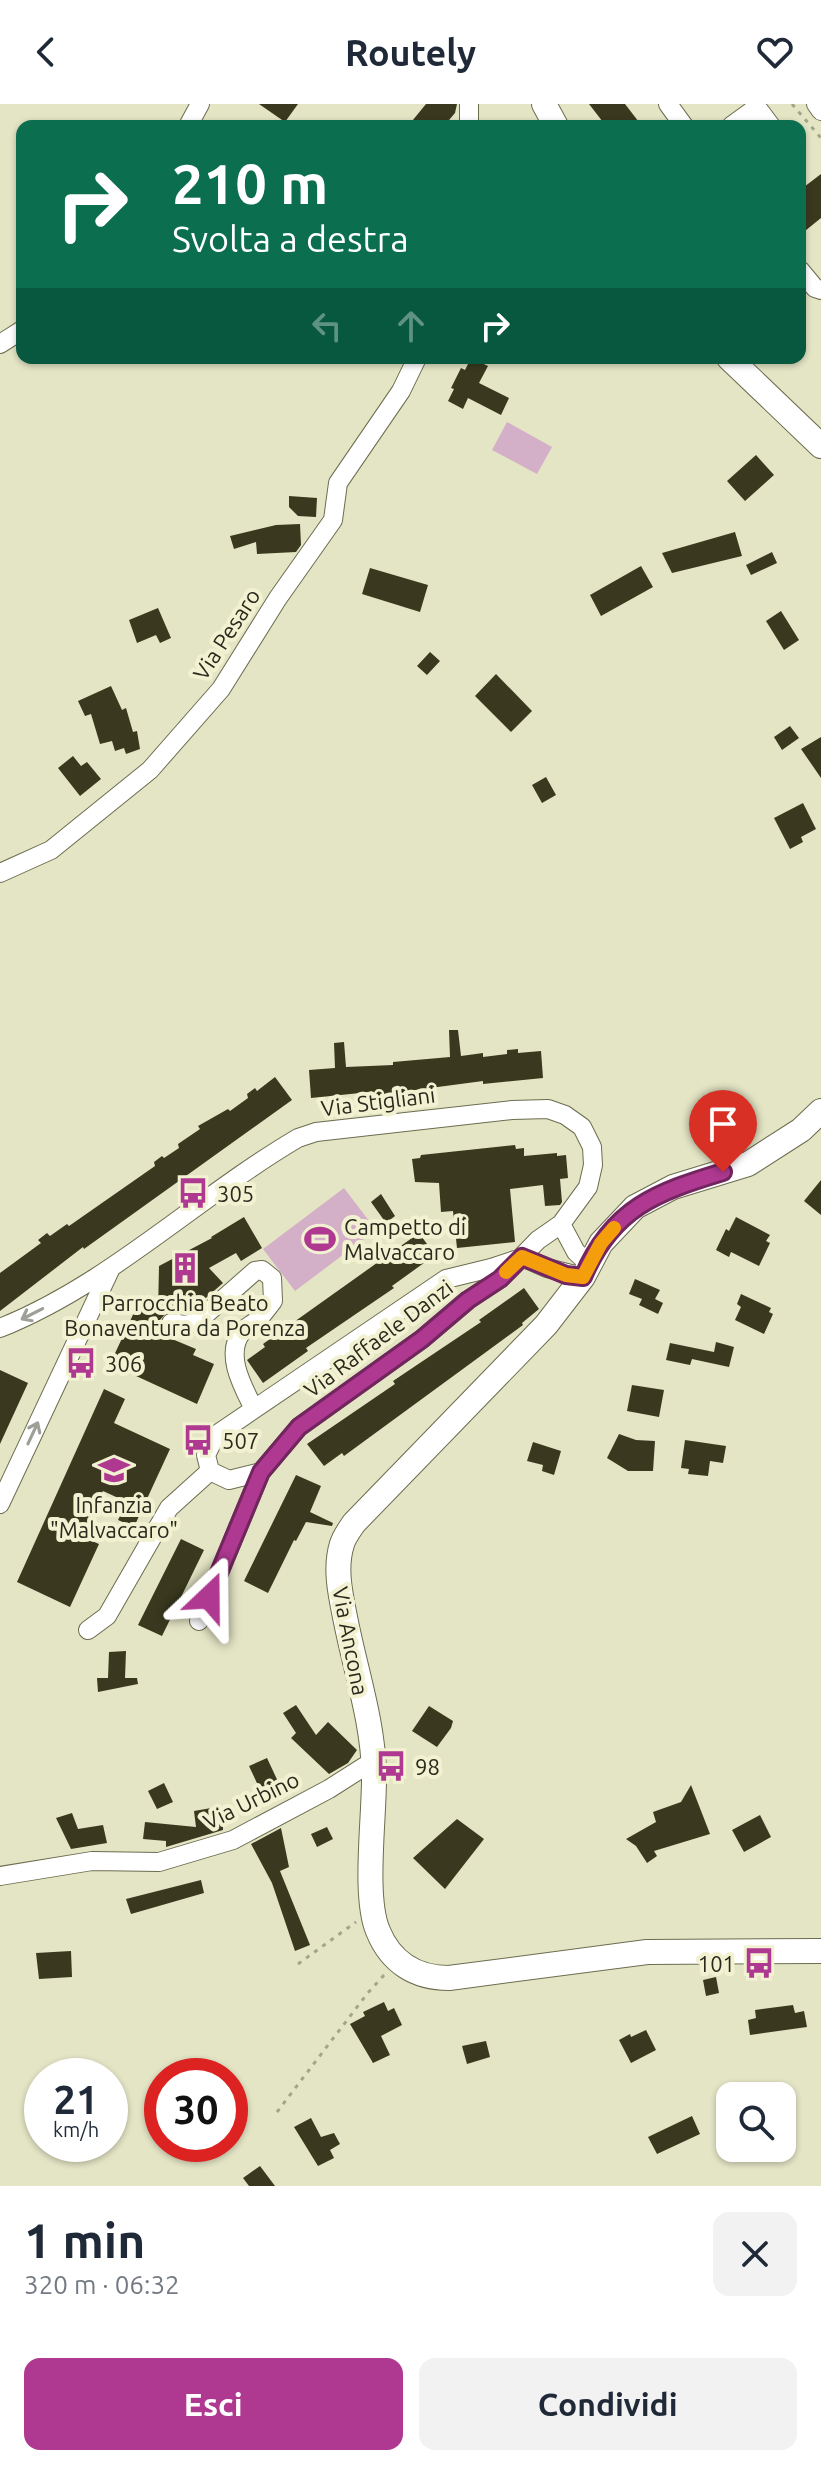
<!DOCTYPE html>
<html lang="it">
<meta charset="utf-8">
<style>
body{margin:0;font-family:Ubuntu,sans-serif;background:#f2f2f3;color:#1f2937;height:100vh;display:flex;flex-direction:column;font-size:30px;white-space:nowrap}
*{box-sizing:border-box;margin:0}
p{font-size:26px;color:#747a83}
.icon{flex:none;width:44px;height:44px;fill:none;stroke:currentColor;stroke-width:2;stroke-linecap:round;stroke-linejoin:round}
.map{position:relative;height:2082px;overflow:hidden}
.drawer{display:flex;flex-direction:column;background:#fff;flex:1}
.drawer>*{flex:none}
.guide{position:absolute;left:16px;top:16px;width:790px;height:244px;border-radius:16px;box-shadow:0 2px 6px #0004;background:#0b6e4f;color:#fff;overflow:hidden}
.controls{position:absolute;left:716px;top:1978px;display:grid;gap:16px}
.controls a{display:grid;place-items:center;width:80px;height:80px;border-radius:16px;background:#fff;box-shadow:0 2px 6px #0004;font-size:40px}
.speed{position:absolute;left:24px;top:1954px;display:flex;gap:16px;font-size:40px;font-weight:700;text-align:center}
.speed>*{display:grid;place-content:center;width:104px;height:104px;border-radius:50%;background:#fff;box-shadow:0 2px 6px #0004;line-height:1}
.speed small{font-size:20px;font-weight:400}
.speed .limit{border:12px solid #d22;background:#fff;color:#111}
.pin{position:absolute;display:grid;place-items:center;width:68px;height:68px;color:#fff;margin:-82px -34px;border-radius:50% 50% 50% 0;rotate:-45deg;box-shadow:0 0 8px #0007}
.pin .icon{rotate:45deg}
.me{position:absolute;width:88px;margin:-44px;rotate:23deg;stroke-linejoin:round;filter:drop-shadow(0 0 6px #0008)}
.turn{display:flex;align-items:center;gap:28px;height:168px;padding:0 24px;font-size:36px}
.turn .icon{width:104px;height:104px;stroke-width:2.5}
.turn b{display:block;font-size:56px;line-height:68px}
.lanes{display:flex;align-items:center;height:76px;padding:0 24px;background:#0003;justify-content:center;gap:40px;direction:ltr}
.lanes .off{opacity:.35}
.round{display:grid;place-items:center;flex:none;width:84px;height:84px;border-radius:16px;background:#f2f2f3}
.headline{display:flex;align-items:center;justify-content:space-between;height:136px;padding:0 24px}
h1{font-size:48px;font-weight:600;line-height:60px}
.button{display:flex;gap:16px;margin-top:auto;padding:16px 24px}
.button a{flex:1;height:92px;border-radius:16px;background:#af3991;color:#fff;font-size:32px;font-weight:600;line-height:92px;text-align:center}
.button a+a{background:#f2f2f3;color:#1f2937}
header{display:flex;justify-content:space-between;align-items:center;height:104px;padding:0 24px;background:#fff;font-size:36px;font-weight:600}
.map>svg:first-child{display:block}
</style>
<header><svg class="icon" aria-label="back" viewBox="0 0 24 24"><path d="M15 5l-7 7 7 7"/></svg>Routely<svg class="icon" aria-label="heart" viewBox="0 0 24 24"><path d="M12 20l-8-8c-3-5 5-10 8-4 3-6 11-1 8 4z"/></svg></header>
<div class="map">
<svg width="821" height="2082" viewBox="0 0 821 2082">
<rect width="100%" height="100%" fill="#e4e5c5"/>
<path fill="#d3b0c7" d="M507,318L552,343L537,370L492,346Z
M344,1084L376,1126L295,1187L263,1145Z"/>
<path fill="#3a391f" d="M259,0H298L285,18Z
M426,0H457L455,9L444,22H408Z
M589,0H625L642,22H606Z
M821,70V114L800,131V86Z
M471,254L488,262L479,279L509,294L501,311L468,294L463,305L448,297L454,285L451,284L461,264L465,266Z
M756,351L774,371L745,397L727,377Z
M289,392L317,394L316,413L298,412L289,403Z
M300,420L301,441L296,448L257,450L256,438L234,445L230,432L276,421Z
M735,428L742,452L672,469L662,449Z
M772,448L777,459L751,471L746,461Z
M641,462L653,483L601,512L590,491Z
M370,464L428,481L420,508L362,490Z
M158,504L171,534L160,539L156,531L137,539L129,516Z
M781,507L799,536L784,546L766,517Z
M430,548L440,557L427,571L417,562Z
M496,570L532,607L511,628L475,592Z
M111,582L122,606L126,604L133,628L137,627L140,645L126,650L124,644L115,647L112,637L100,640L91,610L85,612L78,597Z
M790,622L799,634L782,646L774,633Z
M821,633V674L801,645Z
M73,652L81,662L87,658L101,675L80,692L58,664Z
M546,673L556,691L542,699L532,681Z
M803,699L816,725L801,733L803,738L790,745L774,714Z
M449,926H458L461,952L483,949V953L507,950V946L518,945V949L541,947L543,974L483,980V977L370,992V988L311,994L309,966L335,964L334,939L344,938L346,963L393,961V958L450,953Z
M275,973L292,996L84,1145L83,1143L0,1207V1169L41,1139L38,1136L47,1129L50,1132L67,1120L69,1122L155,1062L154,1058L162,1052L164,1054L179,1044L178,1040L200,1025L198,1022L228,1005L230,1007L248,994L247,990L255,984L257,987Z
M515,1041L516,1045L524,1044V1052L557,1049V1052L566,1051L568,1074L560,1075L562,1098L560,1101L545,1102L543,1081L510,1085L515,1138L457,1144L453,1107L441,1108L439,1079L415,1078L412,1055L420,1054L421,1051Z
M821,1076V1111L804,1097Z
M381,1090L395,1112L386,1119L371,1098Z
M244,1113L262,1144L241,1157L236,1149L209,1164L223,1179L191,1207L167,1208L159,1217L147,1219L173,1231L172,1235L196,1245L193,1251L214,1260L197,1300L110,1260L138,1200L158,1209L159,1162L212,1134L211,1133Z
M736,1113L770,1131L766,1137L770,1139L759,1162L731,1148L729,1153L716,1146L726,1125L729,1127Z
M419,1129L435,1151L392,1182L394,1184L306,1244L308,1247L263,1279L247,1256L265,1243L263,1240Z
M635,1175L660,1186L655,1195L663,1199L658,1210L639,1201L642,1195L629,1190Z
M524,1184L539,1205L522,1219L523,1221L344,1352L342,1349L324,1362L307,1340L395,1280L393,1277L481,1218L479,1216Z
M741,1190L771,1204L769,1208L773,1210L764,1230L735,1216L741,1203L737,1200Z
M716,1238L734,1243L729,1263L692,1255L690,1261L666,1256L670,1239L714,1248Z
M0,1266L28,1279L0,1340Z
M632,1281L664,1286L659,1313L627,1307Z
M104,1285L125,1295L114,1319L170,1345L134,1423L118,1416L127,1398L103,1387L92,1410L96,1411L85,1434L99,1440L70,1503L17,1478Z
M619,1330L636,1336L655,1337L653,1367H628L607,1354Z
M685,1336L726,1342L723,1359L710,1357L708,1372L688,1370L689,1365L681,1364Z
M533,1338L561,1347L554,1371L542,1367L543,1361L527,1357Z
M296,1371L321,1382L310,1408L333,1419L332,1422L306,1418L296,1437L294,1436L268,1489L244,1477Z
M181,1435L204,1446L162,1532L138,1521Z
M126,1547L125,1574H137L138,1580L98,1588L97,1574H108L109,1548Z
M296,1601L316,1631L328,1618L357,1646L348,1659L329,1670L291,1634L296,1629L283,1609Z
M429,1602L453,1617L451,1624L437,1643L412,1627Z
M267,1654L281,1684L263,1692L249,1662Z
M164,1679L173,1698L157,1705L148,1687Z
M691,1681L710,1730L654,1747L657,1752L647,1759L636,1742L626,1735L656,1718L653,1708L681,1698Z
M217,1703L223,1711V1726L166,1743V1737L143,1735L145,1718L196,1723L194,1707Z
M72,1709L78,1725L103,1721L107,1739L71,1745L56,1714Z
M760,1711L771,1733L744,1748L732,1726Z
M457,1715L484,1735L445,1785L413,1754Z
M327,1723L333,1735L317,1743L311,1730Z
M281,1724L289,1763L280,1767L310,1841L295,1847L272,1779L251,1740Z
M201,1776L204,1789L131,1810L126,1795Z
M71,1847L72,1873L39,1875L36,1849Z
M716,1873L719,1889L706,1892L703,1876Z
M384,1898L388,1907L394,1904L402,1921L381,1932L390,1951L373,1959L350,1920L365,1912L363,1908Z
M793,1901L795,1909L804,1907L807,1923L750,1931L748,1916L756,1914L755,1906Z
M646,1926L656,1946L631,1959L619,1936L630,1930L631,1933Z
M486,1937L490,1953L467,1960L462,1942Z
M692,2012L700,2030L657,2050L648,2033Z
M311,2014L321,2033L334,2029L340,2040L330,2046L334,2054L318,2062L294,2023Z
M260,2062L275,2082H249L243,2074Z"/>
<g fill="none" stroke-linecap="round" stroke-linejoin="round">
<defs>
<path id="street" d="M668,0L684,22
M816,0L821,7
M188,22L200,0
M469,22V0
M731,22L753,6H759L771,22
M800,166L815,184L821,186
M0,240L22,226
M0,769L51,746L150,666L221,585L278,494L333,416L338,379L401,287L417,254
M561,1120L576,1148L588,1159
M522,1153L547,1164L583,1173
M171,1219L185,1221L197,1218L255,1167L262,1166L272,1174L273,1197C268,1203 263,1211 257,1216C252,1221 246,1223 242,1228C224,1250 243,1283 254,1305
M0,1224C110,1180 196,1094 298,1034L316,1028L512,1006L548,1005L565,1011L582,1023L592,1043L593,1061L588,1083L561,1120L538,1136L500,1175L468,1196L422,1235L299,1323L261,1368L229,1376L210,1367
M210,1367L206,1351L216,1331L446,1175L491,1164L515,1156
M0,1400L111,1164
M199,1517L261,1368
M88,1526L107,1512L169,1404L210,1367
M0,1772L92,1757L159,1758L233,1736L329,1685L373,1657"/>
<path id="secondary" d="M544,0L556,22
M729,254L821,342
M821,1007L801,1026L748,1060L673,1083L635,1103L601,1139L583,1173L546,1221L354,1419C350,1425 344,1433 342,1440C334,1465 341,1493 346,1518C356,1568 373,1618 374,1669C375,1710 363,1792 378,1827C391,1859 416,1874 449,1874L647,1848L821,1847"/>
</defs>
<use href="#street" stroke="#6c6c4f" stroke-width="20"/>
<use href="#secondary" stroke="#6c6c4f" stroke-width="26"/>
<path stroke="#a3a48b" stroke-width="3" stroke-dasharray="4 6" stroke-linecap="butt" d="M792,0L821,34
M298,1860L356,1818
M277,2008L367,1890L384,1871"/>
<use href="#street" stroke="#fff" stroke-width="18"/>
<use href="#secondary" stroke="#fff" stroke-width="24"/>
</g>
<defs><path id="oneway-shaft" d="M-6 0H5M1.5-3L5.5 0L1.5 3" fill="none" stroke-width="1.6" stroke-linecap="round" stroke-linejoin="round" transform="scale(2)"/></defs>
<g stroke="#9f9f99">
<use href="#oneway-shaft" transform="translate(32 1210) rotate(153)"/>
<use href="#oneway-shaft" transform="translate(33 1329) rotate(-65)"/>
</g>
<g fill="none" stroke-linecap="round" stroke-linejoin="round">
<defs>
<path id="route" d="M209,1493L261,1368L299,1323L422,1235L468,1196L500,1175L522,1153L566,1171L583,1173C612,1104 657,1088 723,1068"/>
</defs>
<use href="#route" stroke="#72255e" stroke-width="20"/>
<use href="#route" stroke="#af3991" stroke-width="14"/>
<path stroke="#f59e0b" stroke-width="14" d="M506,1168L522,1153L566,1171L583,1173L601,1139L614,1124"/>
</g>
<defs>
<symbol id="bus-bare" viewBox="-9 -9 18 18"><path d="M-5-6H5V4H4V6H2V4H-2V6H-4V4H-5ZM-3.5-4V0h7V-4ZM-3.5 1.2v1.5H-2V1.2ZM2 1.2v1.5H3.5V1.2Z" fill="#af3991" stroke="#f2f2d2" stroke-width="2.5" paint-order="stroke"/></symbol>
<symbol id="stadium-bare" viewBox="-9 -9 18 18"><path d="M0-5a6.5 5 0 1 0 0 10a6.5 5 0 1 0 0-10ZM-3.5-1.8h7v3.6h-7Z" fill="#af3991" stroke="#f2f2d2" stroke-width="2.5" paint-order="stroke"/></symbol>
<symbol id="building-bare" viewBox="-9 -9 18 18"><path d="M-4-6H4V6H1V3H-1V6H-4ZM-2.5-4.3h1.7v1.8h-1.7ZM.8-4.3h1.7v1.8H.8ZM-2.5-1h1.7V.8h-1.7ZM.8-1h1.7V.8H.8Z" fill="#af3991" stroke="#f2f2d2" stroke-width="2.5" paint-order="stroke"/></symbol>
<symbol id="school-bare" viewBox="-9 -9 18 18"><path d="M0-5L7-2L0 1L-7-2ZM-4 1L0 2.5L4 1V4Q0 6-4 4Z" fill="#af3991" stroke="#f2f2d2" stroke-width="2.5" paint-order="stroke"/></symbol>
</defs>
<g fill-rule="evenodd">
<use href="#bus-bare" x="171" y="1067" width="44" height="44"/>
<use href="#stadium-bare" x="298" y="1113" width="44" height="44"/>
<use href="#building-bare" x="163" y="1142" width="44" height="44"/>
<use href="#bus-bare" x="59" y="1237" width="44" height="44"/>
<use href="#bus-bare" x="176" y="1314" width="44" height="44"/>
<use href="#school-bare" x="92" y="1344" width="44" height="44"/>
<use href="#bus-bare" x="369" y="1640" width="44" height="44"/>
<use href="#bus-bare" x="737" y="1837" width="44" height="44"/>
</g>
<g text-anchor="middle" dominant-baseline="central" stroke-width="8" stroke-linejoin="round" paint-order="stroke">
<g font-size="22" fill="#29291d" stroke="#f2f2d2">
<text transform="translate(226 530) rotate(-57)">Via Pesaro</text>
<text transform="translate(378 997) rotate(-7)">Via Stigliani</text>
<text transform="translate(378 1234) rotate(-37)">Via Raffaele Danzi</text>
<text transform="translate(351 1537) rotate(79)">Via Ancona</text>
<text transform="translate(251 1696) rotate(-26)">Via Urbino</text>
</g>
<g font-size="22" fill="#29291d" stroke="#f2f2d2" text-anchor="start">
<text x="217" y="1089">305</text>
<text x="344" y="1122">Campetto di<tspan x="344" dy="25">Malvaccaro</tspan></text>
<text x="185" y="1198" text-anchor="middle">Parrocchia Beato<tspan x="185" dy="25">Bonaventura da Porenza</tspan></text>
<text x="105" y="1259">306</text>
<text x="222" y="1336">507</text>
<text x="114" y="1400" text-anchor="middle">Infanzia<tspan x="114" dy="25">"Malvaccaro"</tspan></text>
<text x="415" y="1662">98</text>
<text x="735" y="1859" text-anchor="end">101</text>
</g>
</g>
</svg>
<div class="controls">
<a><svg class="icon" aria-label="search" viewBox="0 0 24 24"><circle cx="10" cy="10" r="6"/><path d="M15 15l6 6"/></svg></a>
</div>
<div class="speed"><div>21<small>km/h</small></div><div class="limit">30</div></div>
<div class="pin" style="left:723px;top:1068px;background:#d93025"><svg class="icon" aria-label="arrive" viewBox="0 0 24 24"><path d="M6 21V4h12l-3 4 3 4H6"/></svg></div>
<svg class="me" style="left:209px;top:1493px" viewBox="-20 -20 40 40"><path d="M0-17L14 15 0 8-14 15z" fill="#af3991" stroke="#fff" stroke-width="4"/></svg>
<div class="guide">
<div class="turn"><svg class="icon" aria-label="right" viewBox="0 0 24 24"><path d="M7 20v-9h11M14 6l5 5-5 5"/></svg><div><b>210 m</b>Svolta a destra</div></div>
<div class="lanes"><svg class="icon off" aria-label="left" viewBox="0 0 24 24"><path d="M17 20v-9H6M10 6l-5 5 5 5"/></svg><svg class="icon off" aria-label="ahead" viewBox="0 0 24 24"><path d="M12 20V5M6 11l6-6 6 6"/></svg><svg class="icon" aria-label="right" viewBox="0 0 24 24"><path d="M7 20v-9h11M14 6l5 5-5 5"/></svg></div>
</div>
</div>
<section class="drawer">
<div class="headline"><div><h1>1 min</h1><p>320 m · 06:32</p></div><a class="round"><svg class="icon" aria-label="close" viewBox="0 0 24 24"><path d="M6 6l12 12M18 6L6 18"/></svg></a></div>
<div class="button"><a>Esci</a><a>Condividi</a></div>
</section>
